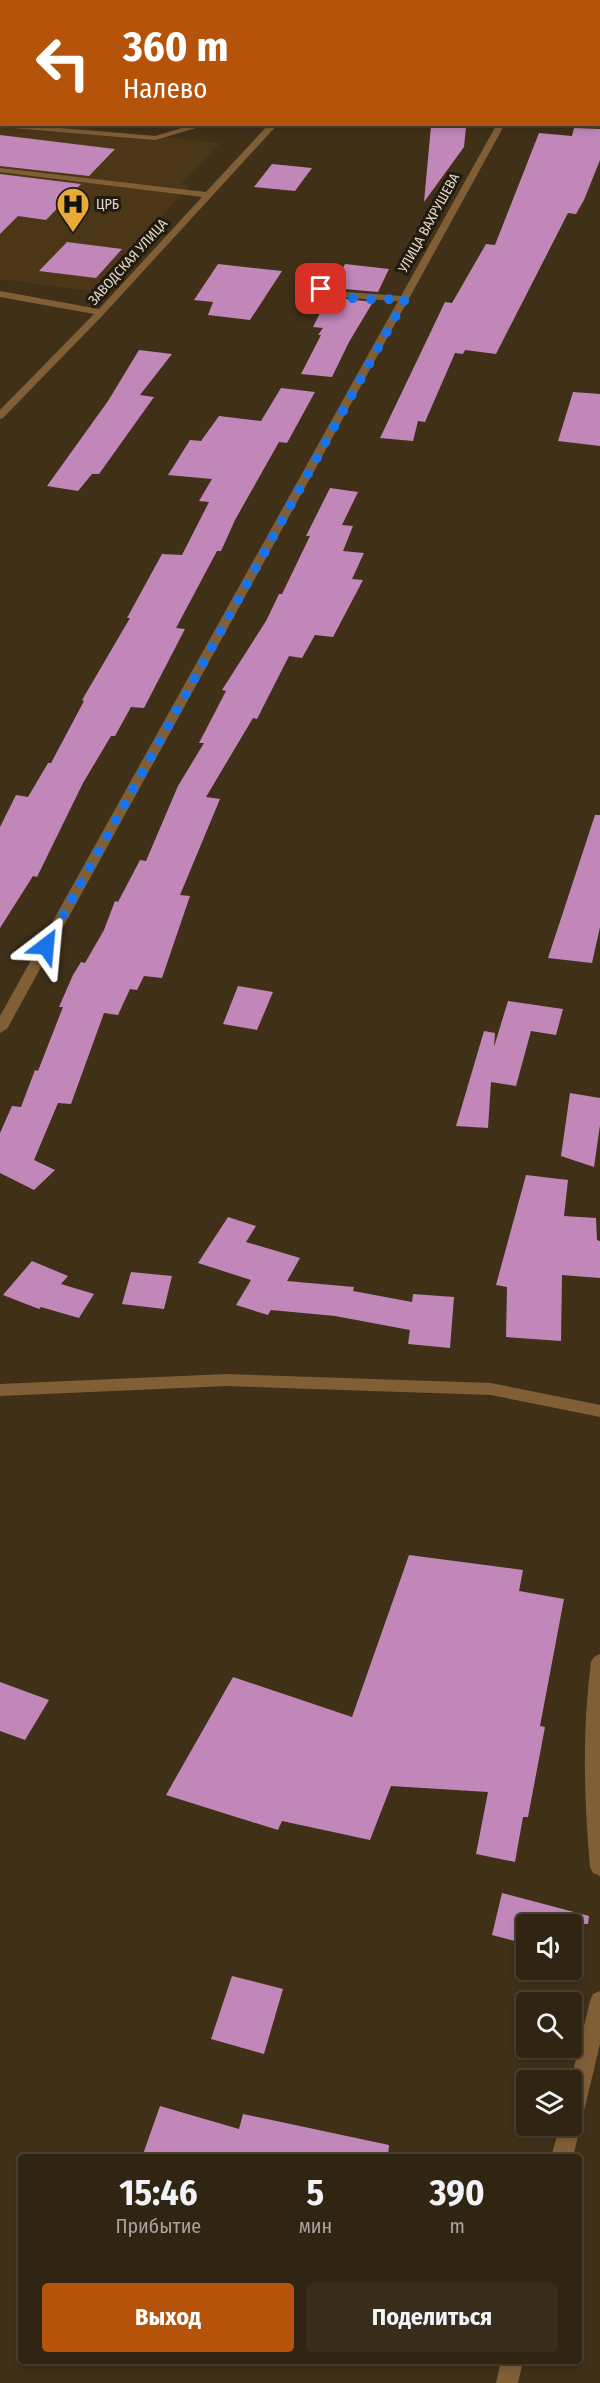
<!DOCTYPE html>
<html lang="ru">
<meta charset="utf-8">
<style>
body{margin:0;font-family:"Fira Sans Condensed",sans-serif;background:#382c1b;color:#f1f3f6;height:100vh;display:flex;flex-direction:column;font-size:22px;white-space:nowrap}
*{box-sizing:border-box;margin:0}
p{font-size:20px;color:#a8a49f}
.icon{flex:none;width:33px;height:33px;fill:none;stroke:currentColor;stroke-width:2;stroke-linecap:round;stroke-linejoin:round}
.map{position:relative;flex:1;overflow:hidden}
.details{position:absolute;left:18px;top:2154px;width:564px;height:210px;display:flex;flex-direction:column;background:#302412;border-radius:6px;box-shadow:0 3px 9px #0003,0 0 0 2px #4b4132}
.details>*{flex:none}
.guide{position:absolute;left:0px;top:0px;width:600px;height:126px;box-shadow:0 3px 9px #0003,0 0 0 2px #4b4132;background:#b45309;color:#fff;overflow:hidden}
.tools{position:absolute;left:516px;top:1914px;display:grid;gap:12px}
.tools a{display:grid;place-items:center;width:66px;height:66px;border-radius:6px;background:#302412;box-shadow:0 3px 9px #0003,0 0 0 2px #4b4132;font-size:30px}
.pin{position:absolute;display:grid;place-items:center;width:51px;height:51px;color:#fff;margin:-26px;border-radius:12px;box-shadow:0 3px 9px #0006}
.me{position:absolute;width:66px;margin:-33px;rotate:29deg;stroke-linejoin:round;filter:drop-shadow(0 0 4px #0008)}
.turn{display:flex;align-items:center;gap:21px;height:126px;padding:0 24px;font-size:27px}
.turn .icon{width:78px;height:78px;stroke-width:2.5}
.turn b{display:block;font-size:42px;line-height:51px}
.eta{display:flex;justify-content:space-evenly;align-items:center;height:102px;text-align:center}
.eta b{font-size:36px;font-weight:700;line-height:42px}
.cta{display:flex;gap:12px;margin-top:auto;padding:12px 24px}
.cta a{flex:1;height:69px;border-radius:6px;background:#b45309;color:#fff;font-size:24px;font-weight:700;line-height:69px;text-align:center}
.cta a+a{background:#382c1b;color:#f1f3f6}
.map>svg:first-child{display:block}
</style>
<div class="map">
<svg width="600" height="2383" viewBox="0 0 600 2383">
<rect width="100%" height="100%" fill="#403018"/>
<path fill="#4b3718" d="M0,123L59,125L220,143L181,184L190,186L90,291L0,279Z"/>
<path fill="#c187b9" d="M431,126L466,127L464,147L424,202Z
M574,128L600,129V160L584,200L576,214L568,213L496,354L465,350L463,354L455,353L425,422L418,421L413,441L380,438L445,302L452,303L486,244L495,245L539,133L572,136Z
M0,135L115,149L89,176L0,166Z
M272,164L312,168L295,191L254,187Z
M0,174L81,184L46,220L18,216L0,234Z
M67,242L122,249L96,278L39,271Z
M218,264L282,271L250,320L208,315L213,302L194,300Z
M345,264L389,269L378,292L333,288Z
M328,297L373,302L349,342L332,377L301,374L321,335H318L323,328L313,327Z
M139,350L172,354L140,395L154,397L99,474H92L78,491L47,486L108,401Z
M281,388L315,392L287,443L279,442L235,520L221,551H217L176,628L185,629L144,708L131,707L115,736H111L83,783L37,877L33,876L0,928V827L16,795L28,797L48,763H51L84,701L82,700L130,618H127L162,554L182,555L209,502L199,501L212,479L168,475L190,440L201,441L219,416L261,421Z
M573,392L600,394V446L558,441Z
M330,488L358,492L342,525L353,526L343,551L364,553L352,579L363,580L333,637L315,635L302,658L289,656L257,719L253,718L206,797L220,799L180,895L190,896L162,978L144,976L137,990L130,989L118,1015L104,1013L71,1104L58,1103L34,1160L55,1170L34,1190L0,1173V1133L12,1106L21,1107L35,1070L38,1071L63,1007H59L73,975L81,962L85,963L104,930L115,901L118,902L140,860L146,861L178,786L204,743H199L226,691L222,690L266,621L279,594H282L310,536H306Z
M595,815H600V927L592,963L548,958Z
M238,986L273,992L257,1030L223,1024Z
M508,1001L563,1009L556,1035L531,1031L516,1086L491,1082L488,1128L456,1126L484,1031L495,1033L494,1047Z
M570,1093L600,1098V1125L594,1167L561,1156Z
M526,1175L568,1180L564,1216L596,1218L597,1240L600,1241V1278L562,1275L561,1341L506,1337L507,1287L496,1285Z
M228,1217L256,1226L246,1242L300,1258L287,1281L354,1287L353,1291L412,1302L413,1294L454,1297L450,1348L408,1344L410,1330L335,1316L271,1310L268,1315L236,1305L251,1280L198,1263Z
M32,1261L68,1276L61,1284L94,1294L79,1318L41,1307L39,1309L3,1295Z
M131,1272L172,1276L164,1309L122,1304Z
M409,1555L523,1570L519,1591L564,1599L540,1726L545,1727L528,1817H523L515,1862L476,1854L488,1792L391,1786L370,1840L282,1821L278,1830L166,1795L233,1677L352,1717Z
M0,1682L49,1700L25,1740L0,1731Z
M502,1893L589,1916L588,1924H526V1944L492,1935Z
M232,1976L283,1989L264,2054L211,2039Z
M160,2106L239,2129L243,2114L389,2145L388,2157H142Z"/>
<g fill="none" stroke-linecap="round" stroke-linejoin="round">
<path fill="#805f36" fill-rule="evenodd" d="M48,0H56L47,2Z
M97,0H174L176,2H98Z
M239,0H247L238,2Z
M301,0H309L300,2Z
M404,0H412L404,2Z
M0,36H2L0,41Z
M598,55H600L598,60Z
M0,97H2V101H0Z
M598,105H600V109H598Z
M0,107H2V111H0Z
M0,123L155,136L195,124H210L155,140L0,127Z
M269,124H278L104,314L3,418L0,419V410L94,314L0,297V291L99,309L202,197L0,172V168L206,192Z
M497,124H505L7,1029L0,1033V1016L398,301L332,297L316,289L325,273L329,270L333,273L326,288L334,291L401,296Z
M227,1374L491,1383L600,1405V1417L491,1395L227,1386L0,1396V1384Z
M600,1654V1876L593,1873L590,1867C584,1798 582,1731 591,1662L594,1657Z
M600,1991V2044L573,2157H551L560,2126H572L571,2080L590,2001L593,1994Z
M501,2361H523L518,2383H496Z"/>
</g>
<g fill="none" stroke-linecap="round" stroke-linejoin="round">
<path stroke="#1a73e8" stroke-width="10" stroke-dasharray="0 18" d="M46,946L405,299C378,299 345,302 321,289"/>
</g>
<defs>
<symbol id="hospital-pin" viewBox="-11 -11 22 30"><path d="M0 17L-7.5 6A9.5 9.5 0 1 1 7.5 6Z" fill="#eaaa38" stroke="#211a0f"/><path d="M-5-5h3v3.5h4V-5h3V5h-3V1.5h-4V5h-3Z" fill="#111"/></symbol>
</defs>
<g fill-rule="evenodd">
<use href="#hospital-pin" x="54" y="185" width="38" height="52"/>
</g>
<g text-anchor="middle" dominant-baseline="central" stroke-width="6" stroke-linejoin="round" paint-order="stroke">
<g font-size="14" fill="#e2d8ca" stroke="#211a0f" text-anchor="start">
<text x="96" y="204">ЦРБ</text>
</g>
<g font-size="14" fill="#e2d8ca" stroke="#211a0f">
<text transform="translate(429 223) rotate(-61)">УЛИЦА ВАХРУШЕВА</text>
<text transform="translate(128 262) rotate(-48)">ЗАВОДСКАЯ УЛИЦА</text>
</g>
</g>
</svg>
<div class="tools">
<a><svg class="icon" aria-label="sound" viewBox="0 0 24 24"><path d="M4 9h4l5-4v14l-5-4H4zM17 9q2 3 0 6"/></svg></a>
<a><svg class="icon" aria-label="search" viewBox="0 0 24 24"><circle cx="10" cy="10" r="6"/><path d="M15 15l6 6"/></svg></a>
<a><svg class="icon" aria-label="layers" viewBox="0 0 24 24"><path d="M12 4l9 5-9 5-9-5zM3 14l9 5 9-5"/></svg></a>
</div>
<div class="pin" style="left:321px;top:289px;background:#d93025"><svg class="icon" aria-label="arrive" viewBox="0 0 24 24"><path d="M6 21V4h12l-3 4 3 4H6"/></svg></div>
<svg class="me" style="left:46px;top:946px" viewBox="-20 -20 40 40"><path d="M0-17L14 15 0 8-14 15z" fill="#1a73e8" stroke="#fff" stroke-width="4"/></svg>
<div class="guide">
<div class="turn"><svg class="icon" aria-label="left" viewBox="0 0 24 24"><path d="M17 20v-9H6M10 6l-5 5 5 5"/></svg><div><b>360 m</b>Налево</div></div>
</div>
<section class="details">
<div class="eta">
<div><b>15:46</b><p>Прибытие</p></div>
<div><b>5</b><p>мин</p></div>
<div><b>390</b><p>m</p></div>
</div>
<div class="cta"><a>Выход</a><a>Поделиться</a></div>
</section>
</div>
